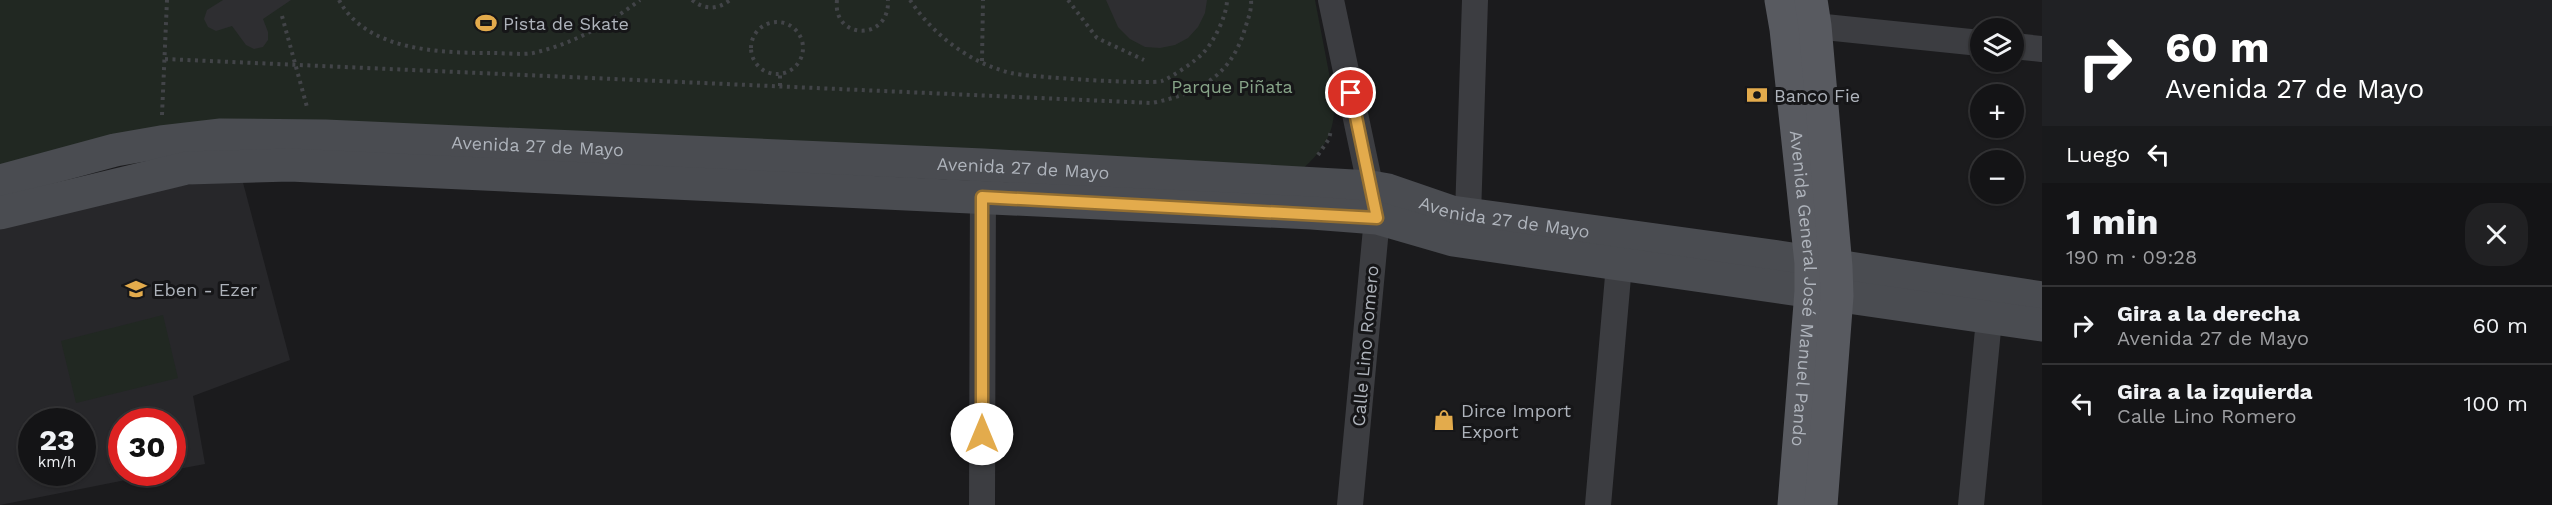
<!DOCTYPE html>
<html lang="es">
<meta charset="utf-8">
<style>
body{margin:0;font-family:"Work Sans",sans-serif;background:#212123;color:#f1f3f6;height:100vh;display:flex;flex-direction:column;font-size:22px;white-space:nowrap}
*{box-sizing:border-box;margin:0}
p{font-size:20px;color:#9d9ea1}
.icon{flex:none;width:33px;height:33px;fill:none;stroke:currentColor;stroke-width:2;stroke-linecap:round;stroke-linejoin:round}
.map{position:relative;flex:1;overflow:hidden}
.panel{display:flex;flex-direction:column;background:#141416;width:510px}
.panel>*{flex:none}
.hud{background:#202124;color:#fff;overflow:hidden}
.fabs{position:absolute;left:1970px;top:18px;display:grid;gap:12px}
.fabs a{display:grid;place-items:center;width:54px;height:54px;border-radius:50%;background:#141416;box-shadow:0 2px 4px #0004,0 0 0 2px #333335;font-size:30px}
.speed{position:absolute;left:18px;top:408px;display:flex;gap:12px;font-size:30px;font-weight:700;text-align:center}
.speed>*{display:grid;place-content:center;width:78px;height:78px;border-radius:50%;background:#141416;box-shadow:0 2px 4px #0004,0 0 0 2px #333335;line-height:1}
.speed small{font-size:15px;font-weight:400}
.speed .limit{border:9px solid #d22;background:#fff;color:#111}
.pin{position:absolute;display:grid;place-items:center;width:51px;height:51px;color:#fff;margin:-26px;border:3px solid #fff;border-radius:50%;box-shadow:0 2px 6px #0007}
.me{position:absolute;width:66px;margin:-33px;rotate:0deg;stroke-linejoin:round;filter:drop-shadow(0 0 4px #0008)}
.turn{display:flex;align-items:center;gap:21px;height:126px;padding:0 24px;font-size:27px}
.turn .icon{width:78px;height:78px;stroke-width:2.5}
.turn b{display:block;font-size:42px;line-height:51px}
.then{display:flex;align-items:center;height:57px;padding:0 24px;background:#0003;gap:12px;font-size:22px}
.round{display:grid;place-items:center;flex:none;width:63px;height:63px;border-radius:24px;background:#212123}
.head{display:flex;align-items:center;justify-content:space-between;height:102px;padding:0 24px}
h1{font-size:36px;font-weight:700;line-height:45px}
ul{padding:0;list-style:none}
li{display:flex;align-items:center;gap:18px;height:78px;padding:0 24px;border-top:2px solid #333335}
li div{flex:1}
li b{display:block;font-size:22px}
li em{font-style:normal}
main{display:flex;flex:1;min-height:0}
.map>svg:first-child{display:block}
</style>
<main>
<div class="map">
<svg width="2042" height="505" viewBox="0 0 2042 505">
<rect width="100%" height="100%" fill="#1b1b1d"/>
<path fill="#27272a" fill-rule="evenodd" d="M241,175L290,360L193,396L205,464L173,470L172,422H122V472L161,473L0,505V219ZM32,422H82V472H32Z"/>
<path fill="#212822" d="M0,0H1315L1334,99C1336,135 1323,151 1297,174L312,125L0,172Z
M163,315L178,378L76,403L61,341Z"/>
<path fill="#2e2e31" d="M223,0H291L263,19L268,32V40L263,47L254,49L246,45L232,26L216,31L208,27L204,19L207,10Z
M1106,0H1207L1205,13L1198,27L1188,38L1175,45L1160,48L1145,47L1130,39L1118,27Z"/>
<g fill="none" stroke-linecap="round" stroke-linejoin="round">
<path stroke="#424448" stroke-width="4" stroke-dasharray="3 4.5" stroke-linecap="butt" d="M339,0C366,51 440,53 492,53C505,53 521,55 533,53C573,44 608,24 640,0
M692,0C705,10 717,10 730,0
M837,0C832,40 890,42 888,0
M910,0C933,35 970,63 1011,73C1026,77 1153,85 1162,81C1172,77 1196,61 1203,53C1214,42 1227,15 1227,0
M1068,0L1097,38L1144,60
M282,16L307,107
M751 48a26 26 0 1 1 52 0a26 26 0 1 1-52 0Z
M165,59L1152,103C1196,94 1229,78 1244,32C1247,21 1252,11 1251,0
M982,61L983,0
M780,86V75
M162,115L167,0
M1318,155L1329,139L1331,130"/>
<path stroke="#3c3d41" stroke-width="26" d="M1331,0L1377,218L1350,505
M1815,26L1980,43
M2013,46L2042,49
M1468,215L1475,0
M982,505L983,180
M1598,505L1619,265
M1971,505L1991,299"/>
<g stroke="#4a4c51" stroke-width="33">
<path id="s1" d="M0,181L115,150L161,142L221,135L325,136L983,165L1371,187L1388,190L1452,212L1779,257L2042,298"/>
<path d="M0,213L187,168L290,165L1312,213L1377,218L1453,240L2042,325"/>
</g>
<g stroke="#585a60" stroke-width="33">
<path id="s2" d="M1781,0L1786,29L1811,263V291L1794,505"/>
<path d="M1811,0L1815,26L1836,267L1837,296L1821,505"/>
</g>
</g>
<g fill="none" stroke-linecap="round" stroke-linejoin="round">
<defs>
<path id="route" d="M982,434V197L1377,218L1351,93"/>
</defs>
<use href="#route" stroke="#946f31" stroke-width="15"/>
<use href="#route" stroke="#e3ab4c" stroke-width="10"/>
</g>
<defs>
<symbol id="stadium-bare" viewBox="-9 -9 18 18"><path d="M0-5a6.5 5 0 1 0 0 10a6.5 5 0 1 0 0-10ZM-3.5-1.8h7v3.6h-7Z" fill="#e3ab4c" stroke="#161618" stroke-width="2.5" paint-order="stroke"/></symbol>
<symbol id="bank-bare" viewBox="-9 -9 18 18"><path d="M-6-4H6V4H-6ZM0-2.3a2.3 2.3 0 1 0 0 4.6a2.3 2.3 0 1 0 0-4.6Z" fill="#e3ab4c" stroke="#161618" stroke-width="2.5" paint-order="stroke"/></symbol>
<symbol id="school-bare" viewBox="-9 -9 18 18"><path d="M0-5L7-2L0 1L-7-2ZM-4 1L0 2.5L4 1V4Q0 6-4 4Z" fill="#e3ab4c" stroke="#161618" stroke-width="2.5" paint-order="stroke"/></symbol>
<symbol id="shop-bare" viewBox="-9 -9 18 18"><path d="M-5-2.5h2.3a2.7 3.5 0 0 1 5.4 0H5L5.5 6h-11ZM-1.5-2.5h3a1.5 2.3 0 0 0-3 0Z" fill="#e3ab4c" stroke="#161618" stroke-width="2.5" paint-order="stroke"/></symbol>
</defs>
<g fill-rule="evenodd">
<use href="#stadium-bare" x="471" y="8" width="30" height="30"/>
<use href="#bank-bare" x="1742" y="80" width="30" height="30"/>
<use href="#school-bare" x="121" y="274" width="30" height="30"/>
<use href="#shop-bare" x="1429" y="405" width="30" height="30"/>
</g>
<g text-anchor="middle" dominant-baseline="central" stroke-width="6" stroke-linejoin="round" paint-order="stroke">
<g font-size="18" fill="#aeb3bb" stroke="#161618" text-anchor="start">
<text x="503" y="23">Pista de Skate</text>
<text x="1774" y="95">Banco Fie</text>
<text x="153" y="289">Eben - Ezer</text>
<text x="1461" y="410">Dirce Import<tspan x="1461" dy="21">Export</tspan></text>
</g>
<g font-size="18" fill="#87a488" stroke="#161618">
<text x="1232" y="86">Parque Piñata</text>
</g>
<g font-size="18" fill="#aeb3bb" stroke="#161618">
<text stroke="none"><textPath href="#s1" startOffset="543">Avenida 27 de Mayo</textPath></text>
<text stroke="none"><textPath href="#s1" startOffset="1029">Avenida 27 de Mayo</textPath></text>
<text stroke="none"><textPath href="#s1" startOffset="1515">Avenida 27 de Mayo</textPath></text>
<text stroke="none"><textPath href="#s2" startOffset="290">Avenida General José Manuel Pando</textPath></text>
<text transform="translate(1365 346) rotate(-85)">Calle Lino Romero</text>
</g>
</g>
</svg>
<div class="fabs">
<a><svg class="icon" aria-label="layers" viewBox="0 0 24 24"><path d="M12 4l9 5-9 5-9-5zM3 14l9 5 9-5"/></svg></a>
<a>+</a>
<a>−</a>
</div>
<div class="speed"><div>23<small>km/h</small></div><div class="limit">30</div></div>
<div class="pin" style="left:1351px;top:93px;background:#d93025"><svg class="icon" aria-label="arrive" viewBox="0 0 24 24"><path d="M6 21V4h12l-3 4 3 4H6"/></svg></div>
<svg class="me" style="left:982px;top:434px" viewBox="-20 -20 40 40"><circle r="19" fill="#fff"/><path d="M0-13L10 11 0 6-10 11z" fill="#e3ab4c"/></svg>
</div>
<section class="panel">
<div class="hud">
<div class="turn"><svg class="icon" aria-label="right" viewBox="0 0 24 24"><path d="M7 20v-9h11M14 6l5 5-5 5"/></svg><div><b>60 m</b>Avenida 27 de Mayo</div></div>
<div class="then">Luego<svg class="icon" aria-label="left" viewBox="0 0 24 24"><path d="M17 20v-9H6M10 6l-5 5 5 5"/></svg></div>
</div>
<div class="head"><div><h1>1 min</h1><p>190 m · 09:28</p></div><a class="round"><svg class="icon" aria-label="close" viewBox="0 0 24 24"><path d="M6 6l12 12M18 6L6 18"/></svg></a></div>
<ul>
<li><svg class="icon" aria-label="right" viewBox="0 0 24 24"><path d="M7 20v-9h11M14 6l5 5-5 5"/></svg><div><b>Gira a la derecha</b><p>Avenida 27 de Mayo</p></div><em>60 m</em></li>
<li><svg class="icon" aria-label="left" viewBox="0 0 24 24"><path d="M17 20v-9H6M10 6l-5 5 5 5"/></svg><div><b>Gira a la izquierda</b><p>Calle Lino Romero</p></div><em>100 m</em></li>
</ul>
</section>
</main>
